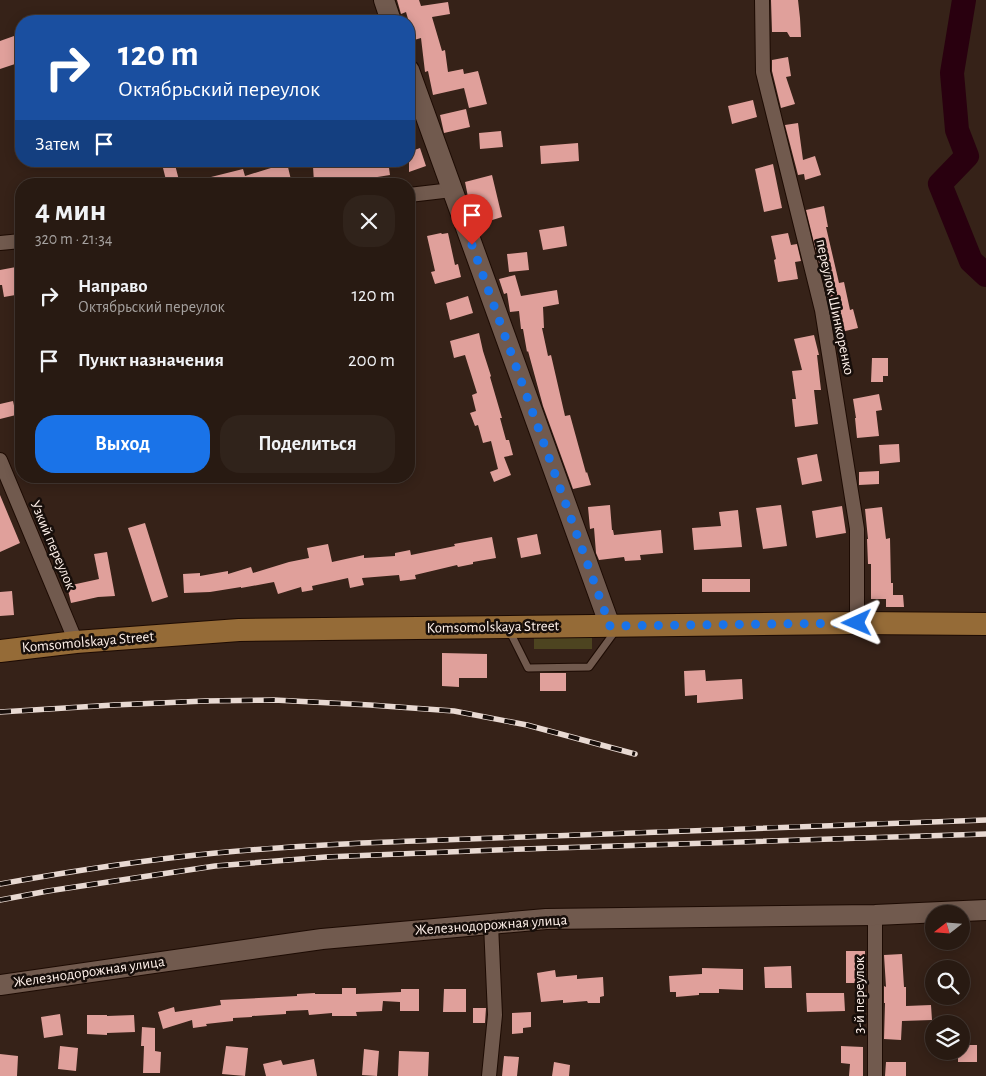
<!DOCTYPE html>
<html lang="ru">
<meta charset="utf-8">
<style>
body{margin:0;font-family:"Alegreya Sans",sans-serif;background:#30231b;color:#f1f3f6;height:100vh;display:flex;flex-direction:column;font-size:19px;white-space:nowrap}
*{box-sizing:border-box;margin:0}
p{font-size:16px;color:#a5a19f}
.icon{flex:none;width:28px;height:28px;fill:none;stroke:currentColor;stroke-width:2;stroke-linecap:round;stroke-linejoin:round}
.map{position:relative;flex:1;overflow:hidden}
.sheet{position:absolute;left:15px;top:178px;width:400px;height:305px;display:flex;flex-direction:column;background:#281a12;border-radius:20px;box-shadow:0 2px 12px #0003,0 0 0 1px #443832}
.sheet>*{flex:none}
.banner{position:absolute;left:15px;top:15px;width:400px;height:152px;border-radius:20px;box-shadow:0 2px 12px #0003,0 0 0 1px #443832;background:#1a4fa0;color:#fff;overflow:hidden}
.needle{width:32px;rotate:253deg}
.controls{position:absolute;left:925px;top:905px;display:grid;gap:10px}
.controls a{display:grid;place-items:center;width:45px;height:45px;border-radius:50%;background:#281a12;box-shadow:0 2px 12px #0003,0 0 0 1px #443832;font-size:25px}
.pin{position:absolute;display:grid;place-items:center;width:42px;height:42px;color:#fff;margin:-51px -21px;border-radius:50% 50% 50% 0;rotate:-45deg;box-shadow:0 0 5px #0007}
.pin .icon{rotate:45deg}
.me{position:absolute;width:55px;margin:-28px;rotate:269deg;stroke-linejoin:round;filter:drop-shadow(0 0 4px #0008)}
.turn{display:flex;align-items:center;gap:18px;height:105px;padding:0 20px;font-size:22px}
.turn .icon{width:65px;height:65px;stroke-width:2.5}
.turn b{display:block;font-size:35px;line-height:42px}
.then{display:flex;align-items:center;height:48px;padding:0 20px;background:#0003;gap:10px;font-size:19px}
.round{display:grid;place-items:center;flex:none;width:52px;height:52px;border-radius:20px;background:#30231b}
.overview{display:flex;align-items:center;justify-content:space-between;height:85px;padding:0 20px}
h1{font-size:30px;font-weight:600;line-height:38px}
.action{display:flex;gap:10px;margin-top:auto;padding:10px 20px}
.action a{flex:1;height:58px;border-radius:20px;background:#1a73e8;color:#fff;font-size:20px;font-weight:600;line-height:58px;text-align:center}
.action a+a{background:#30231b;color:#f1f3f6}
ul{padding:0;list-style:none}
li{display:flex;align-items:center;gap:15px;height:65px;padding:0 20px}
li div{flex:1}
li b{display:block;font-size:19px}
li em{font-style:normal}
.map>svg:first-child{display:block}
</style>
<div class="map">
<svg width="986" height="1076" viewBox="0 0 986 1076">
<rect width="100%" height="100%" fill="#362218"/>
<path fill="#4d4420" d="M534,638H592V649H534Z"/>
<g fill="none" stroke-linecap="round" stroke-linejoin="round">
<path stroke="#29000f" stroke-width="24" d="M964,0L952,73L957,130L967,156L940,184L971,261L986,275"/>
</g>
<path fill="#e0a09b" d="M397,0H419L421,6L448,2L450,14L432,17L442,51L445,50L448,72L463,69L464,74L478,71L487,104L469,108L464,88L433,95L428,71L425,72L421,38L414,40L406,12L401,14Z
M771,0H798L800,18L801,37H790L787,32H772Z
M14,36L21,58V62L0,69V41Z
M788,57L791,76L786,77L795,104L781,108L772,71V60Z
M753,100L757,117L732,124L728,106Z
M466,109L470,127L444,133L440,115Z
M798,123L803,160L815,156L821,175L805,180L804,174L798,175L785,125Z
M501,131L503,147L480,149L479,133Z
M578,143L579,161L541,164L540,146Z
M420,148L426,166L409,172V152Z
M174,161L180,184H167L162,164Z
M345,161H388L390,175L371,178L328,180L329,182L314,183L313,166L345,163Z
M287,163L292,184H199V180L243,169L245,176Z
M773,164L782,208L764,212L755,169Z
M492,175L502,217L489,221L488,217L480,219L474,196L468,197L465,182Z
M824,206L828,227H826L839,283L844,282L850,310L853,309L858,328L841,332L833,303L829,304L806,210Z
M564,226L567,246L543,250L539,230Z
M441,233L442,234L448,233L455,265L458,264L461,277L435,284L431,272L435,271L427,236Z
M788,233L791,245L797,244L801,261L795,262L798,279L778,282L774,260L776,259L771,236Z
M527,252L529,270L509,272L507,254Z
M16,267L21,294L4,297L2,285H0V270Z
M515,275L521,296L557,290L559,304L543,307L544,328H542L548,356L551,355L565,416L570,415L586,473L587,472L591,485L573,489L543,406L528,351L527,352L523,329H521L519,311L510,312L507,293L504,294L499,279Z
M468,296L473,313L450,320L446,303Z
M479,333L483,351L491,376L490,377L502,418H500L506,440H509L513,455L504,457L511,475L494,482L490,472L498,469L491,441L483,443L478,425L475,426L470,413L476,411L472,395L477,393L465,355L454,358L450,341Z
M814,335L819,355H817L821,390H814L818,424L795,427L792,399H796L792,371L802,370L794,339Z
M872,358H888V376H883V382H871Z
M879,394L882,410L876,411L879,436L857,438L855,418H856L853,399Z
M13,401L16,415L0,419V404Z
M899,444L900,462L880,464L879,445Z
M817,454L822,481L802,485L797,458Z
M879,471V484L859,485V472Z
M0,495L20,543L0,552Z
M610,505L612,530H613L614,535L661,530L663,553L640,555L641,560L625,561L624,557L599,560L596,553L594,528L590,529L588,507Z
M781,505L787,546L763,549L756,508Z
M842,506L846,533L816,538L812,511Z
M882,507L886,539L890,538L891,583H893V595H903L904,607H886V599H871V564H868L867,539H868L865,509Z
M738,510L742,547L694,550L692,528L721,526L719,512Z
M145,523L168,597L152,602L128,528Z
M537,534L541,554L521,558L517,538Z
M492,537L496,558L473,562V564L458,567L457,565L415,575L416,579L400,581L399,575L362,578L364,585L350,588L348,578L312,586L313,590L302,592L301,587L278,594L274,582L241,588V587L210,592L184,593L183,574L200,573V576L228,571V574L251,567L253,573L289,562L309,558L307,548L328,544L332,562L364,555V558L395,556V553L410,550L411,555L455,546L454,544Z
M107,552L115,596L98,597L71,603L67,586L99,579L94,554Z
M702,579H750V592H702Z
M12,591L14,615L0,616V592Z
M442,653L487,654V678H459V687L442,686Z
M705,670L706,681L742,679L743,699L697,703V695L685,696L684,671Z
M540,673H566V691H540Z
M846,951H865V983H846Z
M902,954L904,987H906V1006L931,1005L932,1020L902,1021L901,1040L884,1039L885,1003H884V986L886,987L884,955Z
M791,966L792,988H765L764,967Z
M702,968L743,969V990L719,989V993H699V995L676,997V992H670L669,976L702,974Z
M555,970L556,977L577,975V979L603,977L604,996L600,997V1003H588L587,1001L563,1003V1000L541,1002L537,973Z
M342,988H356V994L401,992V989H419V1011H400V1002L383,1001L382,1011L356,1012L357,1016H332V1013L309,1015L308,1010L286,1011V1014L252,1016V1015V1017L233,1018V1021L206,1024L207,1026L193,1028L192,1020L163,1029L158,1012L174,1007L175,1012L221,1005L220,1000L297,996V994L315,993V994H342Z
M444,989H466V1012H443Z
M806,993H844L845,1011L807,1012Z
M473,1008H486L485,1023H473Z
M531,1012V1027L523,1028V1033L512,1034V1013Z
M60,1014L63,1035L44,1038L41,1017Z
M87,1015H107V1016L134,1015L135,1032L107,1033V1035L87,1034Z
M142,1027L155,1028V1051L161,1052L160,1073H143L144,1046H141Z
M961,1045H977V1062H958V1051H961Z
M60,1046L78,1048L76,1071L58,1069Z
M226,1046L248,1048L245,1076L222,1074Z
M841,1046L863,1047V1076H849L850,1064L841,1063Z
M364,1049L379,1051L377,1076L362,1075Z
M399,1051L429,1052L428,1076H398Z
M0,1054L18,1056L17,1076H0Z
M504,1056L519,1057L517,1076H502Z
M314,1059L317,1076H266L263,1064L281,1060L283,1065Z
M554,1062L570,1065L569,1076H552Z
M886,1062H906V1076H885Z"/>
<g fill="none" stroke-linecap="round" stroke-linejoin="round">
<defs>
<path id="lane" d="M509,630L528,668L589,667L616,630"/>
<path id="street" d="M762,0L763,72L822,310L857,529V623
M409,195L452,190
M0,243L21,241
M0,460L76,642
M875,915V1076
M489,1076L495,1015L491,924"/>
<path id="secondary" d="M384,0L391,21
M409,70L610,626
M0,985L322,939L546,919L875,915L986,910"/>
<path id="primary" d="M0,651L76,642L239,630L857,623L986,624"/>
</defs>
<use href="#lane" stroke="#1d0b03" stroke-width="9"/>
<use href="#street" stroke="#1d0b03" stroke-width="16"/>
<use href="#secondary" stroke="#1d0b03" stroke-width="22"/>
<use href="#primary" stroke="#1d0b03" stroke-width="24"/>
<use href="#lane" stroke="#715a4e" stroke-width="7"/>
<use href="#street" stroke="#715a4e" stroke-width="14"/>
<use href="#secondary" stroke="#715a4e" stroke-width="20"/>
<use href="#primary" stroke="#956b37" stroke-width="22"/>
<defs>
<path id="rail" d="M0,712L114,705L205,701L274,700L370,705L454,711L527,725L635,754
M0,884C72,871 144,860 216,853C319,843 422,841 524,837C678,831 832,825 986,820
M0,900L48,891L215,866L326,857L496,850L986,834"/>
</defs>
<use href="#rail" stroke="#e8d9d2" stroke-width="5.5"/>
<use href="#rail" stroke="#170e0a" stroke-width="4" stroke-dasharray="11" stroke-linecap="butt"/>
</g>
<g fill="none" stroke-linecap="round" stroke-linejoin="round">
<path stroke="#1a73e8" stroke-width="9" stroke-dasharray="0 16.2" d="M472,245L610,626L857,623"/>
</g>
<g text-anchor="middle" dominant-baseline="central" stroke-width="5" stroke-linejoin="round" paint-order="stroke">
<g font-size="15" fill="#fff1ea" stroke="#170e0a">
<text transform="translate(835 307) rotate(78)">переулок Шинкоренко</text>
<text transform="translate(53 545) rotate(67)">Узкий переулок</text>
<text transform="translate(493 627) rotate(-1)">Komsomolskaya Street</text>
<text transform="translate(88 642) rotate(-5)">Komsomolskaya Street</text>
<text transform="translate(491 925) rotate(-4)">Железнодорожная улица</text>
<text transform="translate(89 972) rotate(-8)">Железнодорожная улица</text>
<text transform="translate(859 995) rotate(-90)">3-й переулок</text>
</g>
</g>
</svg>
<div class="controls">
<a><svg class="needle" viewBox="-14 -14 28 28"><path d="M0-13l5 13h-10z" fill="#e53935"/><path d="M0 13l5-13h-10z" fill="#a5a19f"/></svg></a>
<a><svg class="icon" aria-label="search" viewBox="0 0 24 24"><circle cx="10" cy="10" r="6"/><path d="M15 15l6 6"/></svg></a>
<a><svg class="icon" aria-label="layers" viewBox="0 0 24 24"><path d="M12 4l9 5-9 5-9-5zM3 14l9 5 9-5"/></svg></a>
</div>
<div class="pin" style="left:472px;top:245px;background:#d93025"><svg class="icon" aria-label="arrive" viewBox="0 0 24 24"><path d="M6 21V4h12l-3 4 3 4H6"/></svg></div>
<svg class="me" style="left:857px;top:623px" viewBox="-20 -20 40 40"><path d="M0-17L14 15 0 8-14 15z" fill="#1a73e8" stroke="#fff" stroke-width="4"/></svg>
<div class="banner">
<div class="turn"><svg class="icon" aria-label="right" viewBox="0 0 24 24"><path d="M7 20v-9h11M14 6l5 5-5 5"/></svg><div><b>120 m</b>Октябрьский переулок</div></div>
<div class="then">Затем<svg class="icon" aria-label="arrive" viewBox="0 0 24 24"><path d="M6 21V4h12l-3 4 3 4H6"/></svg></div>
</div>
<section class="sheet">
<div class="overview"><div><h1>4 мин</h1><p>320 m · 21:34</p></div><a class="round"><svg class="icon" aria-label="close" viewBox="0 0 24 24"><path d="M6 6l12 12M18 6L6 18"/></svg></a></div>
<ul>
<li><svg class="icon" aria-label="right" viewBox="0 0 24 24"><path d="M7 20v-9h11M14 6l5 5-5 5"/></svg><div><b>Направо</b><p>Октябрьский переулок</p></div><em>120 m</em></li>
<li><svg class="icon" aria-label="arrive" viewBox="0 0 24 24"><path d="M6 21V4h12l-3 4 3 4H6"/></svg><div><b>Пункт назначения</b></div><em>200 m</em></li>
</ul>
<div class="action"><a>Выход</a><a>Поделиться</a></div>
</section>
</div>
